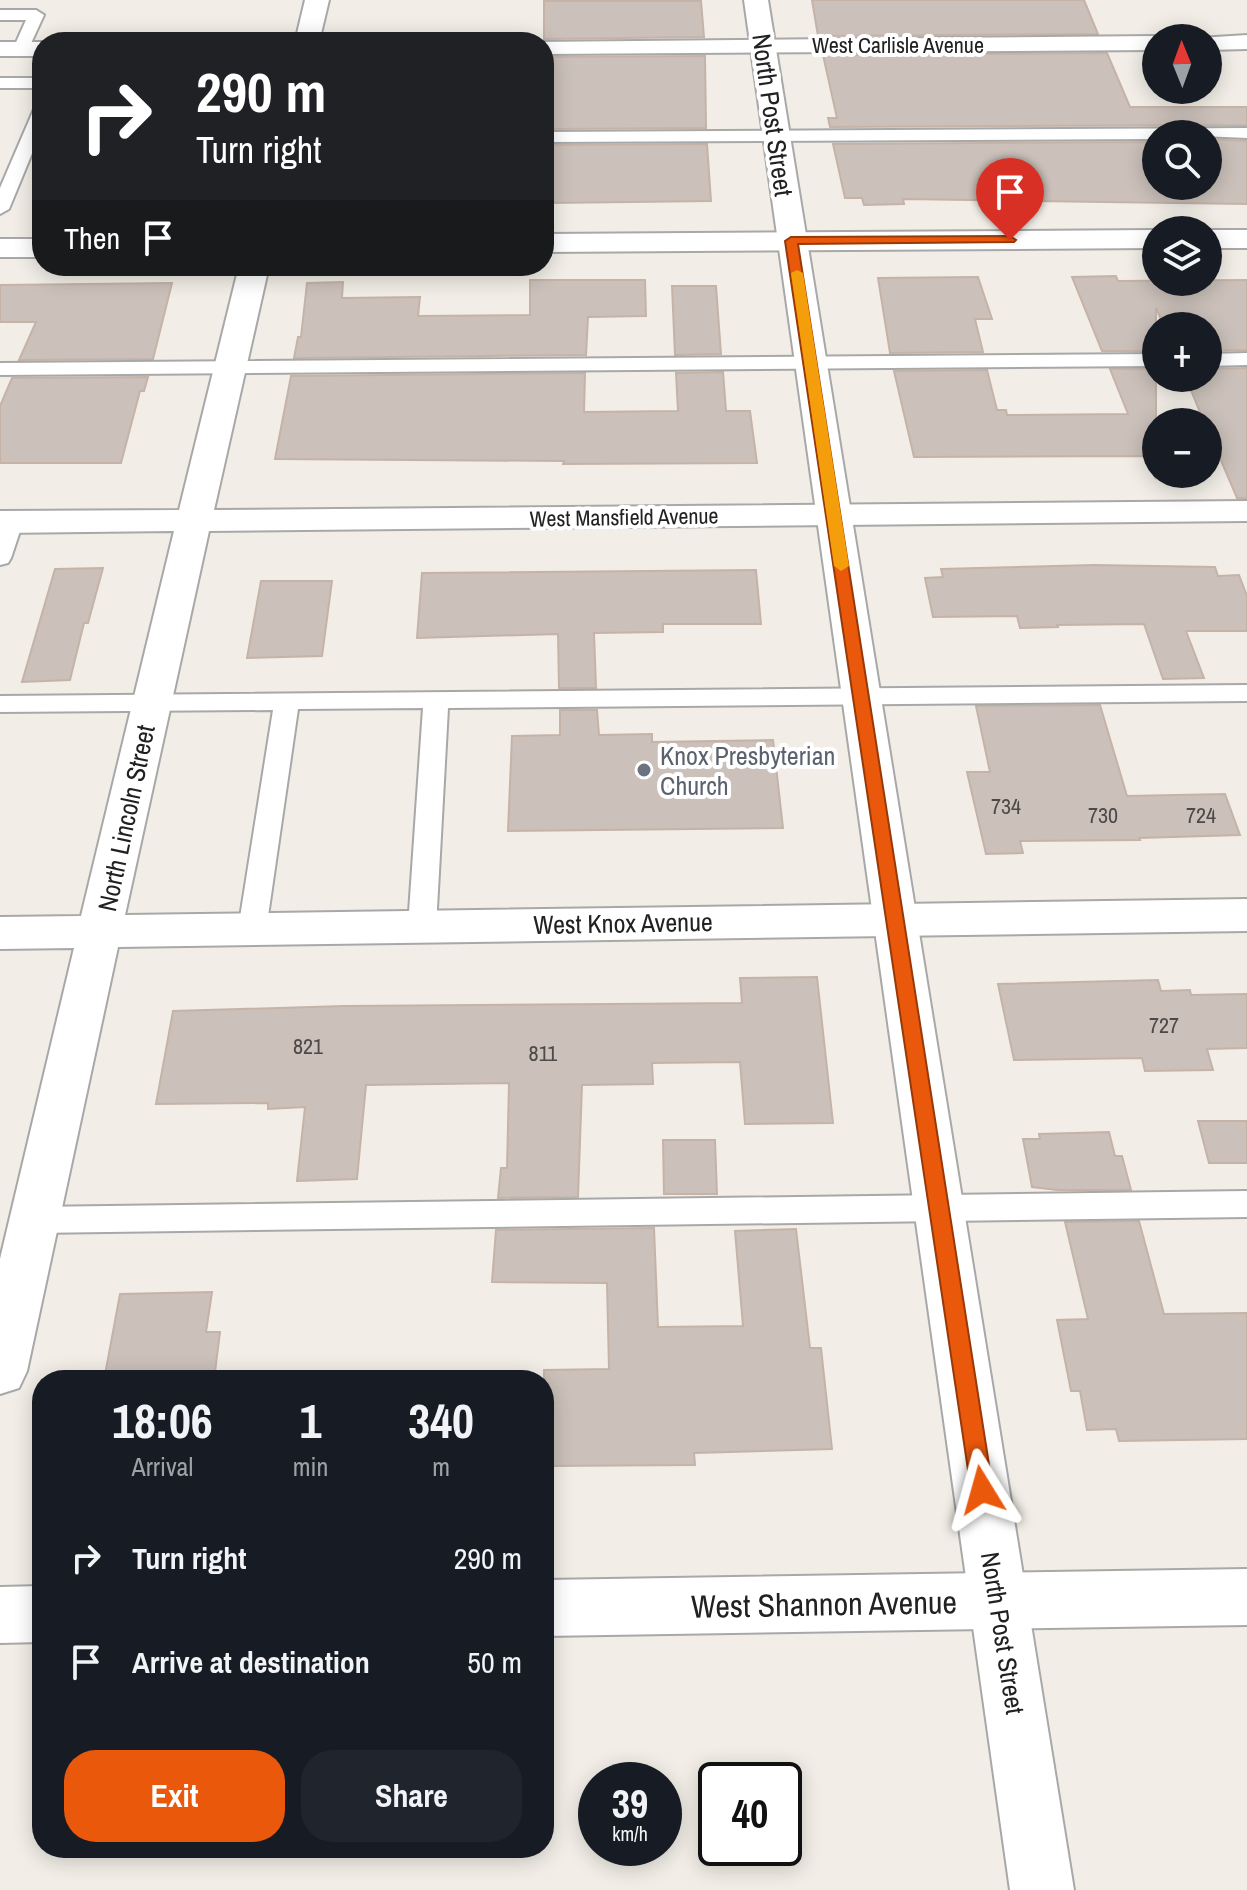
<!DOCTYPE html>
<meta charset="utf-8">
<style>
body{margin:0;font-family:"Archivo Narrow",sans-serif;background:#20242c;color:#f1f3f6;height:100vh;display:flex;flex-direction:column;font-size:30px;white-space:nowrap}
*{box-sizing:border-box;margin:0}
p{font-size:26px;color:#9ea1a6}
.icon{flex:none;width:44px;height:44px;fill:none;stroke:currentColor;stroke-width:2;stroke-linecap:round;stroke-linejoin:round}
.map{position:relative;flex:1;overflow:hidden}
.details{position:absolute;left:32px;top:1370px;width:522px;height:488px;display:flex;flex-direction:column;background:#171b24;border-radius:32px;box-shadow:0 4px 20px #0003}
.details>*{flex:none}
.banner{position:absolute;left:32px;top:32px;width:522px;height:244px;border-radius:32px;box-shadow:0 4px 20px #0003;background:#202124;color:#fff;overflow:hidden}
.needle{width:52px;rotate:359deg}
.fabs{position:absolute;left:1142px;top:24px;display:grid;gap:16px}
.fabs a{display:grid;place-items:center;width:80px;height:80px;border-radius:50%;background:#171b24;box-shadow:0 4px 20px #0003;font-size:40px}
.speed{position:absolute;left:578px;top:1762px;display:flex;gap:16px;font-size:40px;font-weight:700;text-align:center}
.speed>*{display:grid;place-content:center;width:104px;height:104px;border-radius:50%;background:#171b24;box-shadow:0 4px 20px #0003;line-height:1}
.speed small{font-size:20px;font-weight:400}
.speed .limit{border:4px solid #111;border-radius:12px;background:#fff;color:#111}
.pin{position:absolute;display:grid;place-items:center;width:68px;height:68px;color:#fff;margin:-82px -34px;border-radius:50% 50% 50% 0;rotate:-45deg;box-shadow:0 0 8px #0007}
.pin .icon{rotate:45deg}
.me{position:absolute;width:88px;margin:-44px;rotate:352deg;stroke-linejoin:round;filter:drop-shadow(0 0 6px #0008)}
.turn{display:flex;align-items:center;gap:28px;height:168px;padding:0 32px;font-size:36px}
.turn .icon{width:104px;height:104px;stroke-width:2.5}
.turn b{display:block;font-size:56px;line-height:68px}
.then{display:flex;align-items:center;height:76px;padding:0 32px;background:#0003;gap:16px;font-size:30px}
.eta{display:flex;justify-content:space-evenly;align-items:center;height:136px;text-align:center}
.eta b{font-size:48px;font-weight:700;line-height:56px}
.button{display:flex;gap:16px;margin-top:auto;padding:16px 32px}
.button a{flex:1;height:92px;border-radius:32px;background:#ea580c;color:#fff;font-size:32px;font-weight:700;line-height:92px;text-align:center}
.button a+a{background:#20242c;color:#f1f3f6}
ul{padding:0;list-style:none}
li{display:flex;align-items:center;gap:24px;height:104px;padding:0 32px}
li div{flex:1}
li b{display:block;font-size:30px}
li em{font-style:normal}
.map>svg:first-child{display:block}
</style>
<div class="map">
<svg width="1247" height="1890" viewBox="0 0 1247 1890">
<rect width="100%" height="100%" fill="#f2eee7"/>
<path fill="#cbc0ba" stroke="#c5b3a8" stroke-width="2" d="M812,0H1084L1098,34L818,36Z
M544,1H701L704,37L544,39Z
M1107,53L1130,107H1247V125L830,127L828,118H837L823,55Z
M705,56L706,128L544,129V57Z
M1208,139L1247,141V204L903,199L904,204L864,205L862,198H845L833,144L1156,142V186H1208Z
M707,144L711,201L549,203L550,145Z
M1116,276L1118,281L1247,280V350L1208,351V326H1164L1156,308V351H1102L1072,277Z
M978,277L992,319H975L983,352L890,353L878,278Z
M530,280H645L646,316L588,317L586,355L294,358L298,337H301L307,283L343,282L342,298L420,297L418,316L530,315Z
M172,283L153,359L19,360L36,322H0V285Z
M672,286H716L721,354L675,355Z
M1247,368V498H1237L1208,430V422H1204L1186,378H1208V369Z
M1110,369H1156V479L1145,456L914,457L894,371L987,370L997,410H1006L1007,415L1128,414Z
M723,372L726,411H750L757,463L563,464L564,461L275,459L291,376L585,373L584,412L678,411L676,373Z
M148,377L144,391H140L121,463H0V406L12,378Z
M1094,565L1215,567L1218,576L1239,575L1247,596V631H1186L1204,678L1163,679L1144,624L1057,625L1058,627L1020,628L1017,616L933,617L925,578L943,577L941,569Z
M103,568L88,623H84L70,680L22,682L55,569Z
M756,570L761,624H663V632L594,633L596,688H559L558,634L417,638L422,573Z
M261,581H332L322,656L247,658Z
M1100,705L1127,796L1225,794L1240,835L1139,838L1140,840L1020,841L1023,853L986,854L967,772H990L976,706Z
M560,710H597L599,735L652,734V742L773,740L783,828L508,831L512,736L560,735Z
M817,977L833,1123L745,1124L740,1062L652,1063L653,1084L582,1085L578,1197L498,1198L501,1168H507L509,1083L366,1085L357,1179L297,1181L305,1107L268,1109V1103L156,1104L173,1011L344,1006L742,1003L740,978Z
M1158,980L1161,991L1190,990L1191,995L1247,994V1048L1207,1049L1213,1070L1145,1071L1142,1058L1014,1060L998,984Z
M1198,1121H1247V1163H1209Z
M1109,1132L1115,1156H1122L1131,1190H1057L1032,1187L1023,1139H1040L1039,1134Z
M663,1140H715L717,1194H664Z
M1139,1221L1164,1314L1247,1313V1439L1119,1441L1116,1429L1087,1430L1080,1391H1071L1057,1320L1088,1319L1065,1222Z
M654,1228L658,1327L743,1326L735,1231L796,1229L810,1348H821L832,1449L694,1453L695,1465L544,1466V1370L609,1369L607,1283L492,1282L496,1230Z
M212,1292L206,1332H220L214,1380H104L120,1294Z"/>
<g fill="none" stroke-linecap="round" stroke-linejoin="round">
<defs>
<path id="service" d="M0,10H36L44,15L27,52L21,54L13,49L26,20H0Z
M0,78H42V88H0Z
M42,104V129L9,209L0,214V188L34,109Z
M1247,128V138L1156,134V139L544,142V132Z
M1247,353V365L1208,366V354Z
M1156,354V366L0,375V363Z
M12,515L23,522L11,558L8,563L0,565V525L4,517Z
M1247,685V701L448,708L436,927L432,934L422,937L412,934L408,927L423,708L298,709L266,930L262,937L252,940L242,937L238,930L273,710L0,712V696Z
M1247,1191V1217L34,1233L23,1229L18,1220L23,1211L34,1207Z"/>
<path id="minor" d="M305,0H329L319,42H295Z
M1247,35V49L1208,50V38H1199Z
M1156,36L1165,38H1156V50L544,54V42H535Z
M0,42H44L42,56H0Z
M1156,230V248L544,252V234Z
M1208,230H1247V248H1208Z
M0,239H42V257H0Z
M239,266H269L214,510L1247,501V521L209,531L125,915L1247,899V931L118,947L27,1371L19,1388L0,1394V1259L74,948L0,949V917L81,916L174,531L0,533V511L179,510Z
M1247,1569V1625L544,1636V1580Z
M42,1586V1642L0,1643V1587Z"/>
<path id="tertiary" d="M744,0H768L1074,1890H1010Z"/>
</defs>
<use href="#service" stroke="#a8a8a8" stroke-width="4"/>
<use href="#minor" stroke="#a8a8a8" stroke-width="4"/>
<use href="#tertiary" stroke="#a8a8a8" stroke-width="4"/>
<use href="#service" fill="#fff" fill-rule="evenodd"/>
<use href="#minor" fill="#fff" fill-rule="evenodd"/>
<use href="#tertiary" fill="#fff" fill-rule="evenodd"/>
</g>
<path fill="#ea580c" stroke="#983908" stroke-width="2" d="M1010,236L1016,240L1014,242L798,244L993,1490L990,1497L982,1500L974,1497L971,1490L785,241L791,237Z"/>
<path fill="#f59e0b" d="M797,270L803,273L849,566L841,571L834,566L791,273Z"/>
<circle fill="#6b7280" stroke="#fff" stroke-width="3" cx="644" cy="770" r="8"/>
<g text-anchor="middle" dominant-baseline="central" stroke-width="8" stroke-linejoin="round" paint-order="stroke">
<g font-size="22" fill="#212121" stroke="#fff">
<text x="898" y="45">West Carlisle Avenue</text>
<text transform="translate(624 517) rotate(-1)">West Mansfield Avenue</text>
</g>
<g font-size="22" fill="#4c4947">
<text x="1006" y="806">734</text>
<text x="1103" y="815">730</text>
<text x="1201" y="815">724</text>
<text x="1164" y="1025">727</text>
<text x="308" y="1046">821</text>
<text x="543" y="1053">811</text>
</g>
<g font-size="26" fill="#212121" stroke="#fff">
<text transform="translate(773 115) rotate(82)">North Post Street</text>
<text transform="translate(126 818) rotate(-78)">North Lincoln Street</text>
<text transform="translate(623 923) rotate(-1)">West Knox Avenue</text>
<text transform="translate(1003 1633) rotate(81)">North Post Street</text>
</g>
<g font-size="26" fill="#5b616d" stroke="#fff" text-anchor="start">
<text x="660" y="755">Knox Presbyterian<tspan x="660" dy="30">Church</tspan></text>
</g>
<g font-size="32" fill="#212121" stroke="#fff">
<text transform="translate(824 1604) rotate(-1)">West Shannon Avenue</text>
</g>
</g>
</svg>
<div class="fabs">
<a><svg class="needle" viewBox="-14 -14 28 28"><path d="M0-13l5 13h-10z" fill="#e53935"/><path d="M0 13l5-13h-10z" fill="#9ea1a6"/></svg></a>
<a><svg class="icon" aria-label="search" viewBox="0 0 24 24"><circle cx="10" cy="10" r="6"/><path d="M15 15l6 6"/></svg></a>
<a><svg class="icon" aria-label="layers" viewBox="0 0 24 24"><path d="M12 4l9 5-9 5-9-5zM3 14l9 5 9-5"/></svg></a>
<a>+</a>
<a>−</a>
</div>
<div class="speed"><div>39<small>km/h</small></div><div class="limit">40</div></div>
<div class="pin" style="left:1010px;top:240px;background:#d93025"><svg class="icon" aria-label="arrive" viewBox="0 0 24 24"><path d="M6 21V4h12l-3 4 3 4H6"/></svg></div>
<svg class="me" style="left:982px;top:1490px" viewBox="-20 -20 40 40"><path d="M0-17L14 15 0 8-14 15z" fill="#ea580c" stroke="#fff" stroke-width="4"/></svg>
<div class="banner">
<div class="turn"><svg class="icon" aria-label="right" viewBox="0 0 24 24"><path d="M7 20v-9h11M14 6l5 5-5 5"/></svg><div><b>290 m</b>Turn right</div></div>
<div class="then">Then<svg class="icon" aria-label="arrive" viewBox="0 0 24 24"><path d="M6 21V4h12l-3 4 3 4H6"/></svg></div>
</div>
<section class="details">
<div class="eta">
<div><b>18:06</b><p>Arrival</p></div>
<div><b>1</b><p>min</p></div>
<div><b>340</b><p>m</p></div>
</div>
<ul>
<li><svg class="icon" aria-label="right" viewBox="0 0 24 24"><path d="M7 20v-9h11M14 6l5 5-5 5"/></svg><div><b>Turn right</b></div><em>290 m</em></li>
<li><svg class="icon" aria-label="arrive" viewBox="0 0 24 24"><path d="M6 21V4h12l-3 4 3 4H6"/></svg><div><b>Arrive at destination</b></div><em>50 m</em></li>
</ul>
<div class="button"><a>Exit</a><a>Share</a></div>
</section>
</div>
